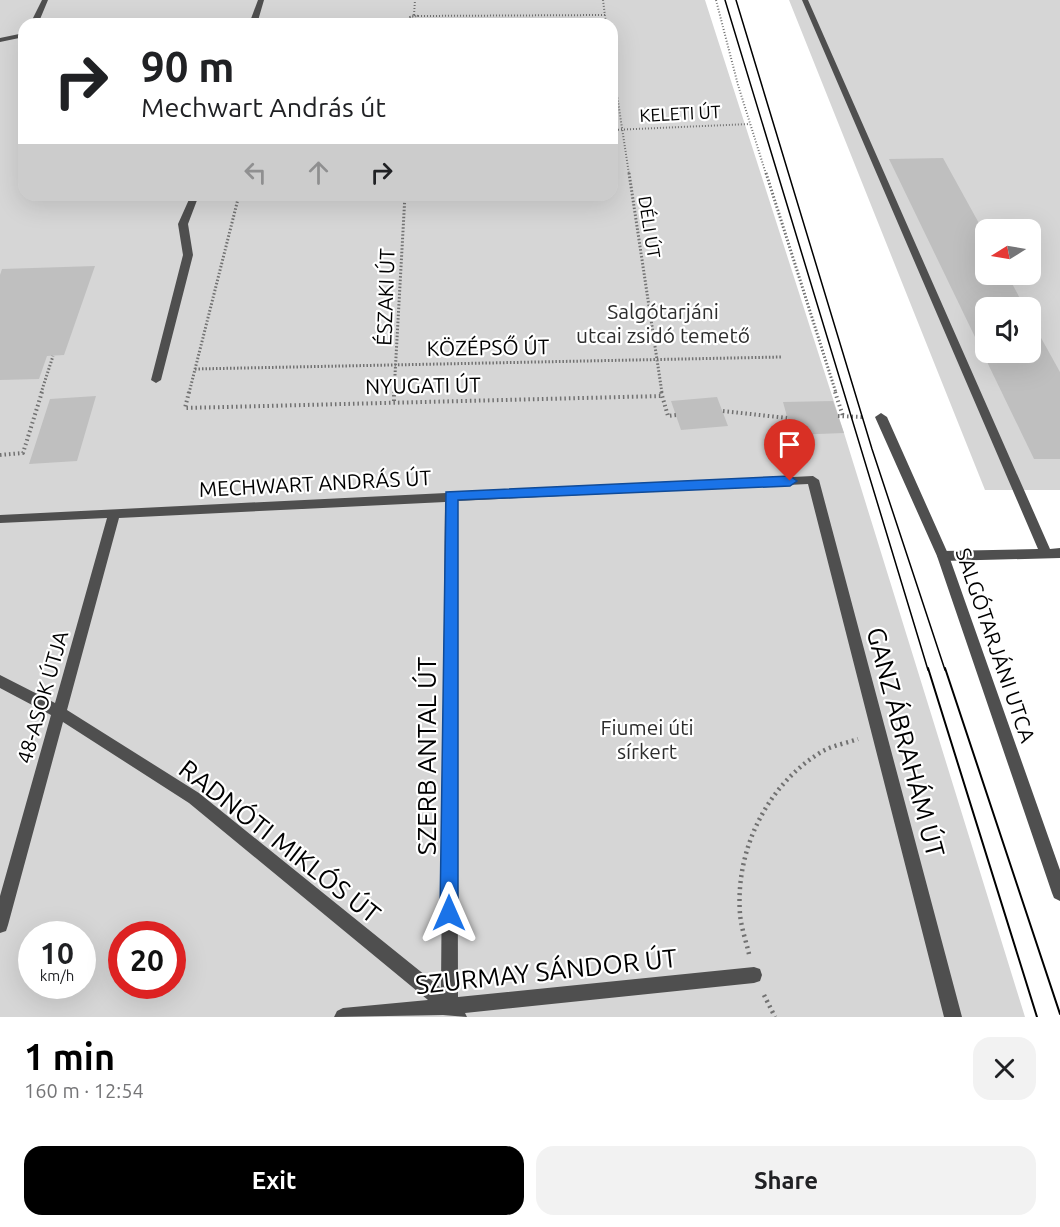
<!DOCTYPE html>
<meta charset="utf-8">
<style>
body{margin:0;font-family:Ubuntu,sans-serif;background:#f2f2f2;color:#202124;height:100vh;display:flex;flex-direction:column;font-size:22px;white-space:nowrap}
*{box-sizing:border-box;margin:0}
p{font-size:20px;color:#757577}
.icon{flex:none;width:33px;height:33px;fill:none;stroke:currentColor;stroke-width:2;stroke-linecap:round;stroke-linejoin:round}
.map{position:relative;height:1017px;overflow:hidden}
.drawer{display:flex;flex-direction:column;background:#fff;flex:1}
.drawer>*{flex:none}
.top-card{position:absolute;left:18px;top:18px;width:600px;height:183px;border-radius:18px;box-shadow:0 6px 24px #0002;background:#fff;color:#202124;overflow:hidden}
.needle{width:39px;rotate:259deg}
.buttons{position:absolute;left:975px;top:219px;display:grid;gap:12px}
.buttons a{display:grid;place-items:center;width:66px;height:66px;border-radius:12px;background:#fff;box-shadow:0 6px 24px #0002;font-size:30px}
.speed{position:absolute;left:18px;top:921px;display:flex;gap:12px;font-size:30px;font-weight:700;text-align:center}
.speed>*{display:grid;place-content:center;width:78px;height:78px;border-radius:50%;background:#fff;box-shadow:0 6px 24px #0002;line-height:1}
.speed small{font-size:15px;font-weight:400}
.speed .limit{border:9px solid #d22;background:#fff;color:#111}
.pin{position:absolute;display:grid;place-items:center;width:51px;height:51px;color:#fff;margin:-62px -26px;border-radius:50% 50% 50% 0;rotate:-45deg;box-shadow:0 0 6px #0007}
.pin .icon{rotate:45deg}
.me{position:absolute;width:66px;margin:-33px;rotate:0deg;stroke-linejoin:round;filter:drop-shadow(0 0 4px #0008)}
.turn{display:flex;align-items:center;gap:21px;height:126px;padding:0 24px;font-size:27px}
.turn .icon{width:78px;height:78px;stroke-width:2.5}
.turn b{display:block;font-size:42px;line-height:51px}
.lanes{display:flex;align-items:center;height:57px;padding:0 24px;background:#0003;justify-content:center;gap:30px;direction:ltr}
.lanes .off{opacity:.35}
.round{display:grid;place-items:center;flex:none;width:63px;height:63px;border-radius:18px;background:#f2f2f2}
.summary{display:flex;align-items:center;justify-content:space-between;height:102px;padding:0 24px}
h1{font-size:36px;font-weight:700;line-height:45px;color:#000}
.primary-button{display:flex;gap:12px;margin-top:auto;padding:12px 24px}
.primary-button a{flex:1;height:69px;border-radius:18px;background:#000;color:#fff;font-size:24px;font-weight:700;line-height:69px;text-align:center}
.primary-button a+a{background:#f2f2f2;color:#202124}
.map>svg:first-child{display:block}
</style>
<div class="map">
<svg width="1060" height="1017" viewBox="0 0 1060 1017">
<rect width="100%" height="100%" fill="#fff"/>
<path fill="#d6d6d6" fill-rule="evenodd" d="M0,0H705L844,433L1025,1017H0ZM24,24H612V195H24ZM32,934H82V986H32ZM122,934H172V986H122Z
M789,0H1060V490H985ZM986,230H1030V274H986ZM986,308H1030V352H986Z"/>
<path fill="#bfbfbf" d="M943,158L986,236V274H1007L1025,308H986V352H1030V318L1060,372V459H1034L889,159Z
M95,266L64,355L47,356L39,379L0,380V275L2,269Z
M96,396L77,461L29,464L50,399Z
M717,397L728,426L681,430L671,401Z
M833,401L844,433L792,435L783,402Z"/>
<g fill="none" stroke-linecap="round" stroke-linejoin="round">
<path stroke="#717171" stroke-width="2" stroke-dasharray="1 2" stroke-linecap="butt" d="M603,0L606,24
M716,0L738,85L766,174
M414,15L418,16L410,17Z
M414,15L415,0
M418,16L605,15
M612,62L629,174
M612,130L750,124"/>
<path stroke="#717171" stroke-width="3" stroke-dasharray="1.5 2" stroke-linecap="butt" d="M629,173L662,393
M766,173L836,393
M195,369L781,357
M41,393L53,356
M189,393L239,195
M394,393L405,195"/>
<path stroke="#717171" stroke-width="4" stroke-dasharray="1.5 3" stroke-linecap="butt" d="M189,392L185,408L662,396
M661,392L668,416L676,415
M835,392L843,416
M394,401V392
M723,411L787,418
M838,416L862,417
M0,455L23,453L42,392"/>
<path stroke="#717171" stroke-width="4.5" stroke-dasharray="2 4" stroke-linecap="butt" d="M749,954C746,941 741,927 740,914C735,849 768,783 823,751C834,745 847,743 858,739
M764,995L775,1017"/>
<path fill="#4f4f4f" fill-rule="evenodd" d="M42,0H48L38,24H30Z
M258,0H264L257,24H249Z
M802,0H808L1050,549L1060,548V558L943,561L939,559L937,556L939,553L943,551L1038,549Z
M24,33V37L0,42V38Z
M191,195H199L188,224L193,255L161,380L156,383L151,380L183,255L178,224Z
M813,476L819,480L962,1017H944L808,484L457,501L458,997L754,967L760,969L762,975L760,981L754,983L465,1013L467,1017L443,1015L334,1017L337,1011L343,1008L428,1000L189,803L63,722L8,925L6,931L0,933V896L51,715L0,688V675L55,703L107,518L0,523V515L446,493L451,491L456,493ZM445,502L441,988L199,793L67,710L119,518Z"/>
<path fill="#4f4f4f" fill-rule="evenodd" d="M881,413L887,417L949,556L1060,870V901L1054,898L1052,893L937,556L875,417Z"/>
<path stroke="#000" stroke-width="1.5" d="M725,0L928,670
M736,0L872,449L945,670"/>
<path stroke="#000" stroke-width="2" d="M928,668L1037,1017
M945,668L1060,1014"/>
</g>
<path fill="#1a73e8" stroke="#114b97" stroke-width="1.5" d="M790,476L797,481L790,486L458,500V913L455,920L449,922L442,920L440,913L446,492Z"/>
<g text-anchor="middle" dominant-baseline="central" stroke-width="4.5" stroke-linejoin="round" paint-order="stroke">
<g font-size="18" fill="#000" stroke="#fff">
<text transform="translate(680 113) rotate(-3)">KELETI ÚT</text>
<text transform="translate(650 227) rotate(81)">DÉLI ÚT</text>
</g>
<g font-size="21" fill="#000" stroke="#fff">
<text transform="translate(385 297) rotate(-88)">ÉSZAKI ÚT</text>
<text transform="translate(488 347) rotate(-1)">KÖZÉPSŐ ÚT</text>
<text transform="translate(423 385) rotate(-1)">NYUGATI ÚT</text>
<text transform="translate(315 483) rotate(-3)">MECHWART ANDRÁS ÚT</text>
<text transform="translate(996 645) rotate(71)">SALGÓTARJÁNI UTCA</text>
<text transform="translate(42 697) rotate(-74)">48-ASOK ÚTJA</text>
</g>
<g font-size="21" fill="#2d2d2d" stroke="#fff">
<text x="663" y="311">Salgótarjáni<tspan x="663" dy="24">utcai zsidó temető</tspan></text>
<text x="647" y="727">Fiumei úti<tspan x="647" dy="24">sírkert</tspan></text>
</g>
<g font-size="26" fill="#000" stroke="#fff">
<text transform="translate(906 742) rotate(75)">GANZ ÁBRAHÁM ÚT</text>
<text transform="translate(426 756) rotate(-90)">SZERB ANTAL ÚT</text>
<text transform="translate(280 841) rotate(38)">RADNÓTI MIKLÓS ÚT</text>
<text transform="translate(546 971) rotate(-6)">SZURMAY SÁNDOR ÚT</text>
</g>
</g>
</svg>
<div class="buttons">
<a><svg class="needle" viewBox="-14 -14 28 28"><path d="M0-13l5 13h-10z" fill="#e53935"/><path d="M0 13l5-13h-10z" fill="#757577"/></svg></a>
<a><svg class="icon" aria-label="sound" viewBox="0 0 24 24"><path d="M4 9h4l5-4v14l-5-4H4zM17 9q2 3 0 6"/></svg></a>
</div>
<div class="speed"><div>10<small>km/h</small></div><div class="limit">20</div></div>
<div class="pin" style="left:790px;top:481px;background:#d93025"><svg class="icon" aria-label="arrive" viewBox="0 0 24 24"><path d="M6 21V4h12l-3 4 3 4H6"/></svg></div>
<svg class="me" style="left:449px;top:913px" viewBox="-20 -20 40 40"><path d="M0-17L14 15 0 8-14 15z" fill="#1a73e8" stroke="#fff" stroke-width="4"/></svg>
<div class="top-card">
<div class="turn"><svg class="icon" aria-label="right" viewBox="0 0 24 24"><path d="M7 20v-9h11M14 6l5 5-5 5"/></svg><div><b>90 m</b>Mechwart András út</div></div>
<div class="lanes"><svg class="icon off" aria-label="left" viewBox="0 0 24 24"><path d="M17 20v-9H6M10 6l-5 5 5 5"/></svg><svg class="icon off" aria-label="ahead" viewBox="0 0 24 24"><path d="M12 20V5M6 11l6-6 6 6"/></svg><svg class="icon" aria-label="right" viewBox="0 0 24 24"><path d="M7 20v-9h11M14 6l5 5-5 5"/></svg></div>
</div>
</div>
<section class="drawer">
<div class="summary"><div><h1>1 min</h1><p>160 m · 12:54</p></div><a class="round"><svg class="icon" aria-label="close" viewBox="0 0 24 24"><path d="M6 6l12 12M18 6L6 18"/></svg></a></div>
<div class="primary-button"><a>Exit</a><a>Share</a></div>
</section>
